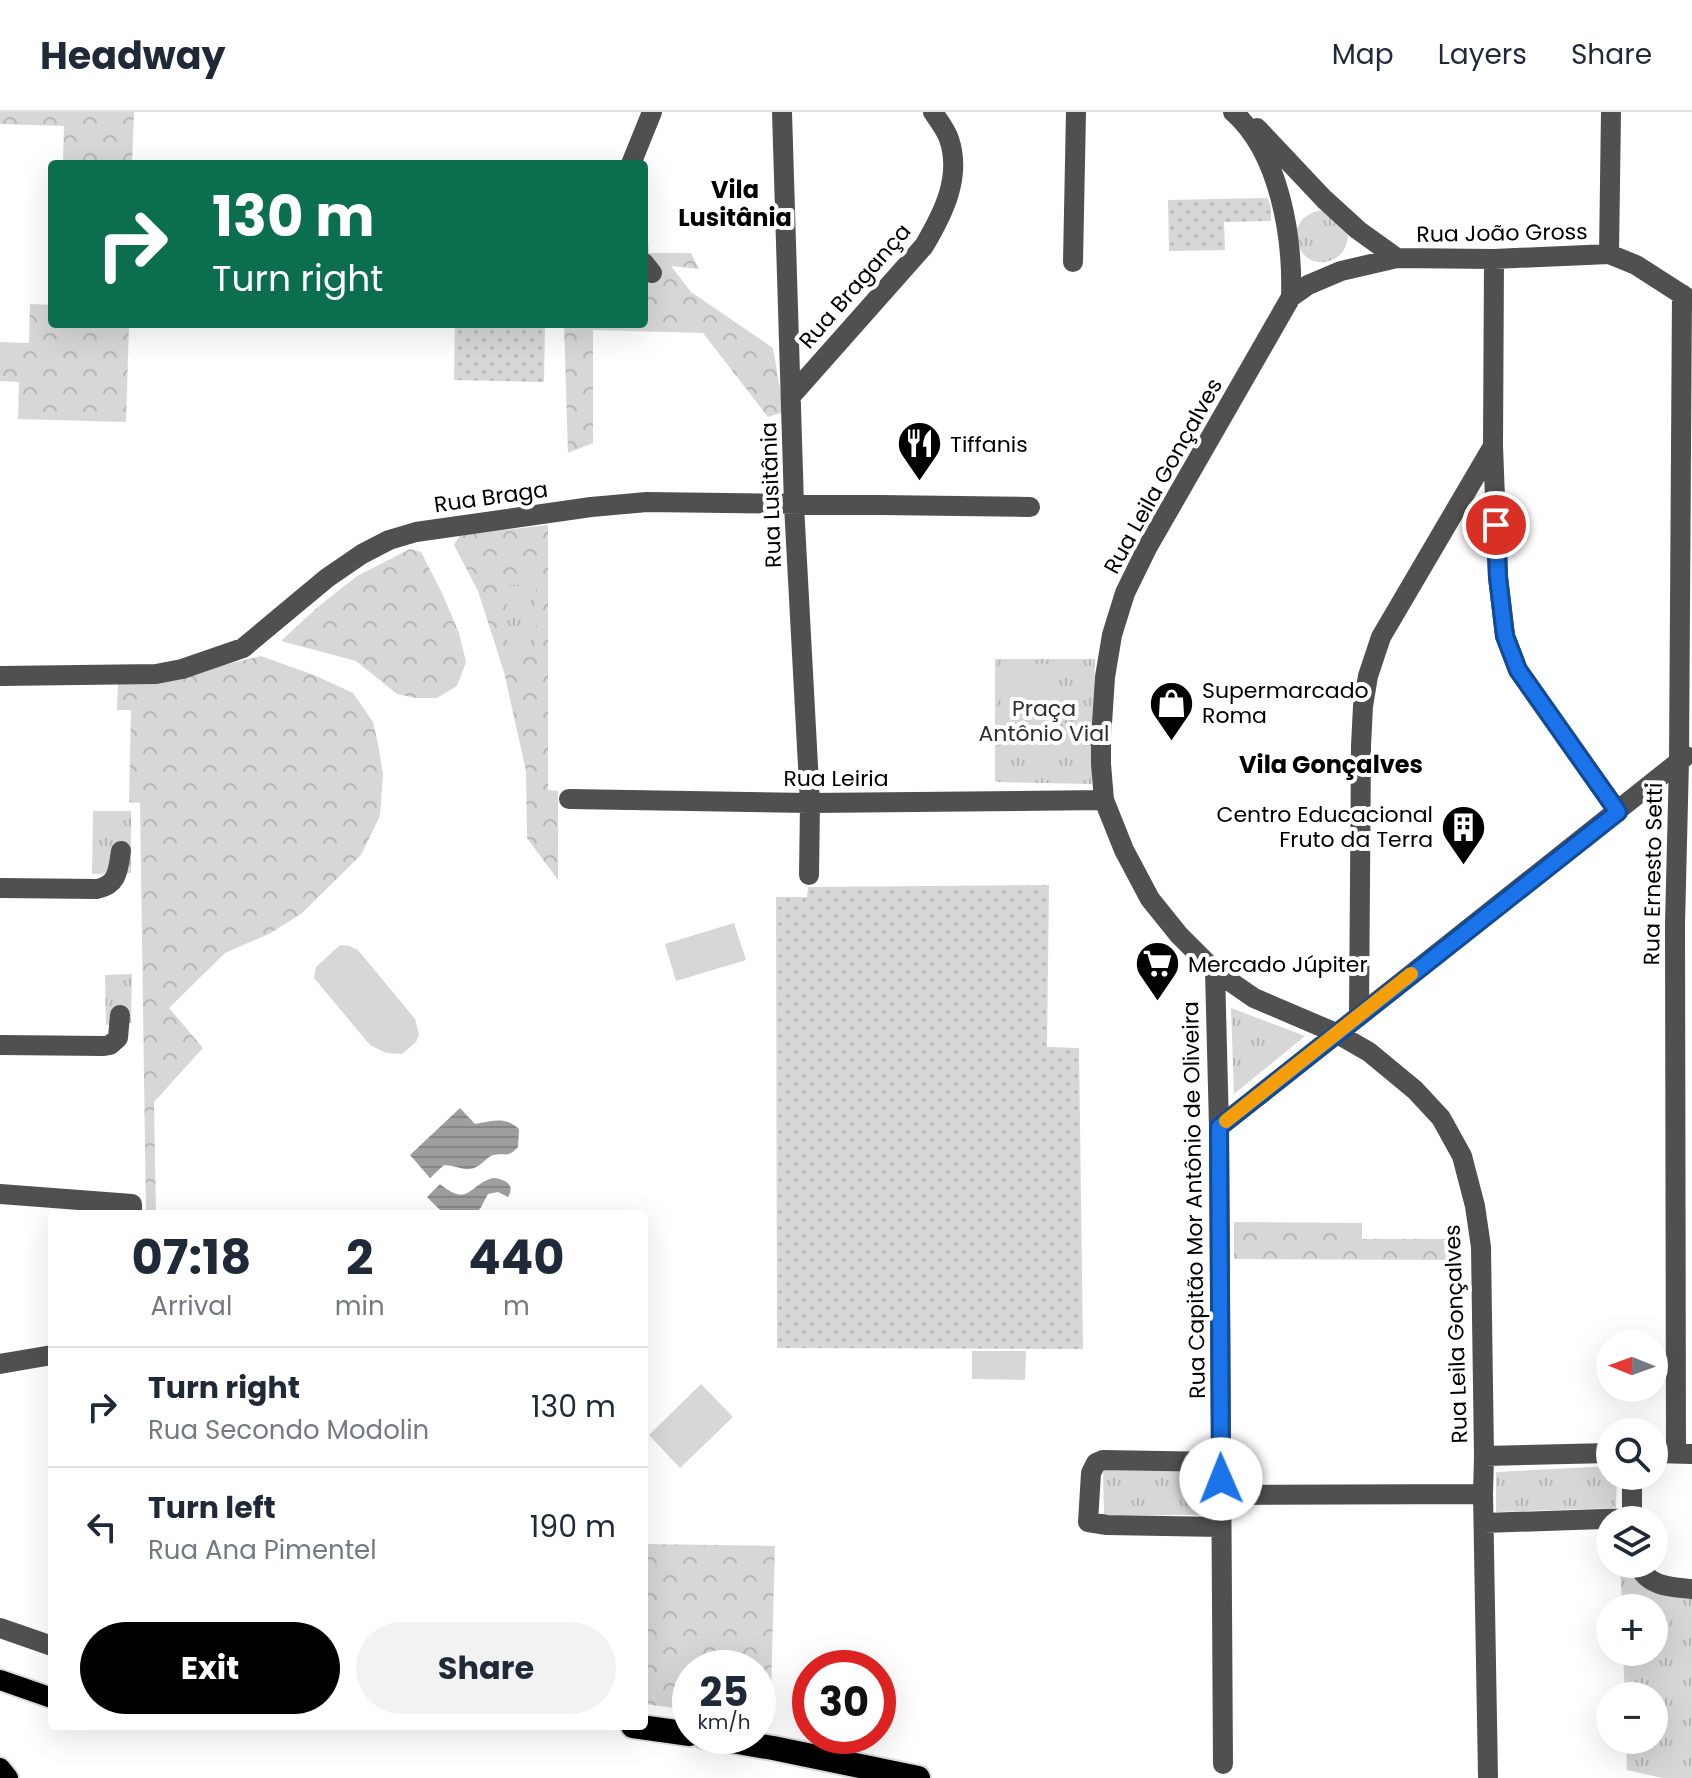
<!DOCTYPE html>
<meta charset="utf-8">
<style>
body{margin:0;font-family:Poppins,sans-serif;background:#f2f2f3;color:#1f2937;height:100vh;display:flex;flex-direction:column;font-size:30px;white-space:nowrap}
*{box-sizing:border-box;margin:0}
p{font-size:26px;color:#747a83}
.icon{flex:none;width:44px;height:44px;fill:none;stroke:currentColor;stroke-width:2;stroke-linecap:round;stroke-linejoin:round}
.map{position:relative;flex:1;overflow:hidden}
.drawer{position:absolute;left:48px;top:1098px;width:600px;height:520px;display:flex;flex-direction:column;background:#fff;border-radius:8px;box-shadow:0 8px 32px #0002}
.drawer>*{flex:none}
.guide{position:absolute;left:48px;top:48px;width:600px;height:168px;border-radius:8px;box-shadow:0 8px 32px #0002;background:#0b6e4f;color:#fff;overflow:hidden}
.needle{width:52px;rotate:271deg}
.tools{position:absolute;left:1596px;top:1218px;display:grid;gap:16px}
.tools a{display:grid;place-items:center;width:72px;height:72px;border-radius:50%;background:#fff;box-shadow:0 8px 32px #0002;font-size:40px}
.speed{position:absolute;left:672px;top:1538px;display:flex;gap:16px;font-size:40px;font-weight:700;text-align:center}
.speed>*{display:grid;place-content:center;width:104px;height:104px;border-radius:50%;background:#fff;box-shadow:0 8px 32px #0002;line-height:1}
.speed small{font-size:20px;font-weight:400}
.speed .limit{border:12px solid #d22;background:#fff;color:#111}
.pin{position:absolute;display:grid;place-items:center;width:68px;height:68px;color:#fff;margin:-34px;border:4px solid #fff;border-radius:50%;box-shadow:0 2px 8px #0007}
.me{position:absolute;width:88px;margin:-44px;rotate:359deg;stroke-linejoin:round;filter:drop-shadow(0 0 6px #0008)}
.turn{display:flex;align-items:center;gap:28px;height:168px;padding:0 32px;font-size:36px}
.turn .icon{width:104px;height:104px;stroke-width:2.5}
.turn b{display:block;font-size:56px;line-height:68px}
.eta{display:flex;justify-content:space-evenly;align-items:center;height:136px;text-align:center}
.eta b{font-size:48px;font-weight:700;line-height:56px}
.primary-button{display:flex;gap:16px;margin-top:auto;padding:16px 32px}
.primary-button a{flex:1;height:92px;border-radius:48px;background:#000;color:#fff;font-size:32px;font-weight:700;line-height:92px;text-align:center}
.primary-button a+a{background:#f2f2f3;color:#1f2937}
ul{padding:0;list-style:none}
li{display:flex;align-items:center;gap:24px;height:120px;padding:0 32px;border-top:2px solid #e0e1e3}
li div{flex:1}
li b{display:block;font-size:30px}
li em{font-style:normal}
header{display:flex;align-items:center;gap:48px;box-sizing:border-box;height:112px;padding:0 40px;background:#fff;border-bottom:2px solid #e0e1e3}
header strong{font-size:38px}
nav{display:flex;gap:44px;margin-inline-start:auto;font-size:28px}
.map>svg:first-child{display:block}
</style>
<header>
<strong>Headway</strong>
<nav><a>Map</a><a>Layers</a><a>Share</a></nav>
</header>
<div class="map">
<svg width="1692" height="1666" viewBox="0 0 1692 1666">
<defs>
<pattern id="grass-dots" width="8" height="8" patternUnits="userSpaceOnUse" patternTransform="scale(2)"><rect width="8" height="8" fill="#d7d7d7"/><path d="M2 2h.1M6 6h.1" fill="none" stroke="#b7b7b7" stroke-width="1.8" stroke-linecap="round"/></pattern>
<pattern id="forest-crowns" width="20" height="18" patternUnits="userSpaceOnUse" patternTransform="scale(2)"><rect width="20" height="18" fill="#d7d7d7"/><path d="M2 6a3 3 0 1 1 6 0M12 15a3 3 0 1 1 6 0" fill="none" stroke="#b7b7b7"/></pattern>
<pattern id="park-tufts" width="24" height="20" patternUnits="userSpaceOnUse" patternTransform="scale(2)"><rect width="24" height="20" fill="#d7d7d7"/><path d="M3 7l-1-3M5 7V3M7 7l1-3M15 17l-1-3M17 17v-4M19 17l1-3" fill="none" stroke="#b7b7b7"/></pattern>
<pattern id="water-rules" width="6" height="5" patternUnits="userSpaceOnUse" patternTransform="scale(2)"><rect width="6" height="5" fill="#9e9e9e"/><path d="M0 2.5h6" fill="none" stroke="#868686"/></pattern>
</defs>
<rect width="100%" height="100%" fill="#fff"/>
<path fill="url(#grass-dots)" d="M1267,86L1271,94V109L1224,110L1225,138L1169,139L1168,88Z
M455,212H545L544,270L454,268Z
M1049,773L1047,935L1079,936L1083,1237L777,1236L776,785H807L808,775Z"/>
<path fill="url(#forest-crowns)" d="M0,0H134L132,52H63L64,14L0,12Z
M644,100L646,104L649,141H691L699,157L671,154L691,180L773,236L784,300L768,305L703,221L593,218V331L568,341L564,212H644Z
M30,192L52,193V212H129L126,310L18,307L19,270L0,269V230L29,231Z
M548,413V678L558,679V768L527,726L526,659L504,560L478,479L454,433L460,423Z
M410,437L421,440L442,481L459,521L466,550L457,574L437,586H415L397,582L356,549L281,529L319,494L357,464Z
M261,544L314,563L353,581L373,610L378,632L383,662L380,704L361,743L301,802L269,822L225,841L169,896L203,936L154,990L156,1102H146L140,691L129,690L131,598H117L118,570L215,555Z
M1234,1110L1362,1111V1127H1460V1148L1234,1147Z
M644,1432L775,1434L770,1617L758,1613V1556H690V1598L644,1592Z"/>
<path fill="url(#park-tufts)" d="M1324,98L1348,121C1348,132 1344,142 1334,147C1298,165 1276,103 1324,98Z
M507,473H536V544H507Z
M995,547H1095L1092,672L995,670Z
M93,699H131V761L92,762Z
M132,862L131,911L106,913L105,863Z
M1231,896L1305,924L1234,982Z
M1610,1354V1364H1617L1616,1396L1496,1400V1360Z
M1103,1358H1208L1206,1403H1104Z
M1620,1452H1624C1648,1478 1659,1480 1692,1487V1666H1662L1627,1658L1626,1628H1654V1584H1625L1623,1540H1654V1496H1622Z"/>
<path fill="#d7d7d7" d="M1004,551L1051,552L1050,637L1003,636Z
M734,811L746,848L676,869L665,832Z
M340,833L349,834L358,838L415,907L419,923L416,930L402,942L386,941L370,933L314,866L316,855Z
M972,1239H1026L1025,1268L972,1267Z
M701,1272L733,1305L680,1356L649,1323Z"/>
<path fill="url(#water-rules)" d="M460,996L475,1012C492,1009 506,1004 519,1017L518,1035C507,1047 506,1040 493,1043C485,1046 480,1056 470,1057C462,1058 453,1053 444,1053L430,1066L410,1043Z
M493,1066C504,1067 516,1072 508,1085L498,1080L488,1082L480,1097L473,1102L443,1101L427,1085L440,1072C469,1096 468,1073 493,1066Z"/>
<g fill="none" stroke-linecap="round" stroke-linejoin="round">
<defs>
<path id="major" d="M0,1568L52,1586
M0,1656L8,1666"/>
<path id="highway" d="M633,1614L690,1622
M703,1624L773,1636L918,1666"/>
</defs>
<use href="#major" stroke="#dbdbdb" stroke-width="24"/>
<use href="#highway" stroke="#dbdbdb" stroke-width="28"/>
<path stroke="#505050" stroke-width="20" d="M782,0L794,393L810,691L809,763
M1233,0C1280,41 1293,126 1291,185L1147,436L1125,481L1112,523L1105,565L1101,627V652L1104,688L1124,738L1150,787L1179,823L1215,859L1254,886L1336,921L1369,940L1415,978L1441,1006L1462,1044L1475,1094L1481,1135L1484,1344L1483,1382L1488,1664
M1257,16L1324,87L1358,118L1397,146
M631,52L652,0
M1609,142L1611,0
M1494,147L1493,334L1498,465L1505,524L1518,558L1618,700
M1073,150L1076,0
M644,151L652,161
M1291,185L1308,173L1341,159L1397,146L1494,147L1609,142L1636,153L1692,189
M791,284L924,134C943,102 962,65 949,27C946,18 938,8 933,0
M0,564L156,562L182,557L243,536L327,466L362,442L389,428L416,420L591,395L647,390L1030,395
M569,687L810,691L1104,688
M0,776L97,777C118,773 118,758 121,739
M1215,859L1219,1015L1223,1652
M1359,903L1361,634L1363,594L1368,564L1381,525L1493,334
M0,933L104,934L110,933L118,926L120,903
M1219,1015L1686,644
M0,1082L132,1092V1102
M0,1252L52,1243
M1654,1341L1692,1342
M1676,1342L1675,812L1679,649L1682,182
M1484,1344L1610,1341
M1220,1350L1103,1348L1096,1351L1091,1361L1088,1410L1107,1413L1221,1415
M1221,1383L1483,1382
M1632,1408V1364
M1484,1411L1632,1406
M1637,1452C1649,1475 1669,1475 1692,1477
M0,1516L52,1534"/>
<use href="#major" stroke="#000" stroke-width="20"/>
<use href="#highway" stroke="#000" stroke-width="24"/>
</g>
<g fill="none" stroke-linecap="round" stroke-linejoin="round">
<defs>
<path id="route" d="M1221,1367L1219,1015L1618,700L1518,558L1505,524L1498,465L1496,413"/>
</defs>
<use href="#route" stroke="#114b97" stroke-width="20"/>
<use href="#route" stroke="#1a73e8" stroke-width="14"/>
<path stroke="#f59e0b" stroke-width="14" d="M1226,1009L1411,862"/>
</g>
<defs>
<symbol id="restaurant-pin" viewBox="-11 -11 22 30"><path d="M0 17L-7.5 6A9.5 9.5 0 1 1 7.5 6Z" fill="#000" stroke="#fff"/><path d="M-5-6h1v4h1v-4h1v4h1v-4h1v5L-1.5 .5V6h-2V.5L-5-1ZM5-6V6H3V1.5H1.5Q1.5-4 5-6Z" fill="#fff"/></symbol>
<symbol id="shop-pin" viewBox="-11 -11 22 30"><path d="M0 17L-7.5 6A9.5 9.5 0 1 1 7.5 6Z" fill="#000" stroke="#fff"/><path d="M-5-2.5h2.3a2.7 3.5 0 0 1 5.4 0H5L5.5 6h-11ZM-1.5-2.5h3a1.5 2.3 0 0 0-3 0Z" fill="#fff"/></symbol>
<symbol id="building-pin" viewBox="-11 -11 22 30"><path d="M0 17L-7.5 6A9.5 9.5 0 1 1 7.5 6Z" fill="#000" stroke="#fff"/><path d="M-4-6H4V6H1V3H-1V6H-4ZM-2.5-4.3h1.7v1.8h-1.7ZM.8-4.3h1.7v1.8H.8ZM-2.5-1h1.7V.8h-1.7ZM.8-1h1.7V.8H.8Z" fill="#fff"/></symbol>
<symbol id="supermarket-pin" viewBox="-11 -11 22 30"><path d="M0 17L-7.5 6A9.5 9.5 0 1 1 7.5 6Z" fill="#000" stroke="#fff"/><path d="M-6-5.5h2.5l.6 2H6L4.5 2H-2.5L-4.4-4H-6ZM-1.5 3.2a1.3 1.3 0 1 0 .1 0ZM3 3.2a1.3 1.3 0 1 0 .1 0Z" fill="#fff"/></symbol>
</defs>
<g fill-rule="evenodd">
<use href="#restaurant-pin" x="894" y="306" width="51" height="69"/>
<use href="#shop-pin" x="1146" y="566" width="51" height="69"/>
<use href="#building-pin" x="1438" y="690" width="51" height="69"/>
<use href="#supermarket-pin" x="1132" y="826" width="51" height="69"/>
</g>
<g text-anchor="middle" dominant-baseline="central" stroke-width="8" stroke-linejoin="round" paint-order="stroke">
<g font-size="22" fill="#000" stroke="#fff">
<text transform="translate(1502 121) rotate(-1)">Rua João Gross</text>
<text transform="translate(855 174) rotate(-49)">Rua Bragança</text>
<text transform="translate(1163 364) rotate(-61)">Rua Leila Gonçalves</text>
<text transform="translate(771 383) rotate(-92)">Rua Lusitânia</text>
<text transform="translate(491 385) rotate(-8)">Rua Braga</text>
<text x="836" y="666">Rua Leiria</text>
<text transform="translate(1653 762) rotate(-89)">Rua Ernesto Setti</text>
<text transform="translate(1194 1088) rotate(-91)">Rua Capitão Mor Antônio de Oliveira</text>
<text transform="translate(1456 1222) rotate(-92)">Rua Leila Gonçalves</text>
</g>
<g font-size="22" fill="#000" stroke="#fff" text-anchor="start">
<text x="950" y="332">Tiffanis</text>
<text x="1202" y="578">Supermarcado<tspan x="1202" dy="25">Roma</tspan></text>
<text x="1433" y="702" text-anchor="end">Centro Educacional<tspan x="1433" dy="25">Fruto da Terra</tspan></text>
<text x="1188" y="852">Mercado Júpiter</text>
</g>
<g font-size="22" fill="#2e2e2e" stroke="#fff">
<text x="1044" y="596">Praça<tspan x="1044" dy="25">Antônio Vial</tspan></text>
</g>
<g font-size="24" font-weight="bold" fill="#000" stroke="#fff">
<text x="735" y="77">Vila<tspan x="735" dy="28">Lusitânia</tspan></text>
<text x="1331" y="652">Vila Gonçalves</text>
</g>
</g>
</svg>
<div class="tools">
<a><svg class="needle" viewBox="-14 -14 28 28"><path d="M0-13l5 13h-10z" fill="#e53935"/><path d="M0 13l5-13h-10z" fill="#747a83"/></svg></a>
<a><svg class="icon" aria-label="search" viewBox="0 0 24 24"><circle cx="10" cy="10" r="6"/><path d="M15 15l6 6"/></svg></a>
<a><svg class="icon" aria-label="layers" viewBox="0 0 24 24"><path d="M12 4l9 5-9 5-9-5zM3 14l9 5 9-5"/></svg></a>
<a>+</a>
<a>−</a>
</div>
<div class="speed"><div>25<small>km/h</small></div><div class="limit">30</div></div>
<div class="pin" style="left:1496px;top:413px;background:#d93025"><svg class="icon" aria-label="arrive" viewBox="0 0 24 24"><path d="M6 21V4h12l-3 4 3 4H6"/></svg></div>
<svg class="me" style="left:1221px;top:1367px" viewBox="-20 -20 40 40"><circle r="19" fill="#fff"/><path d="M0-13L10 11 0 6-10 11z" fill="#1a73e8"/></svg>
<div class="guide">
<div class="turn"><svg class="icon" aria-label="right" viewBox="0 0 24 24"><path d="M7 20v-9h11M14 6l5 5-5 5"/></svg><div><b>130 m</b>Turn right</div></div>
</div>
<section class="drawer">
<div class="eta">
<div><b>07:18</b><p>Arrival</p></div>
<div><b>2</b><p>min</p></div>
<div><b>440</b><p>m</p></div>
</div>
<ul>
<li><svg class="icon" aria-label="right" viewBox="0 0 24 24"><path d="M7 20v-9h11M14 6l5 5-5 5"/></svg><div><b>Turn right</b><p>Rua Secondo Modolin</p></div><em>130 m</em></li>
<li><svg class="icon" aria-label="left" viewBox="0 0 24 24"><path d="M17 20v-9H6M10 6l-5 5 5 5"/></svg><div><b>Turn left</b><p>Rua Ana Pimentel</p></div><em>190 m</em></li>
</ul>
<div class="primary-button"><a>Exit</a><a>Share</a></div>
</section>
</div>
